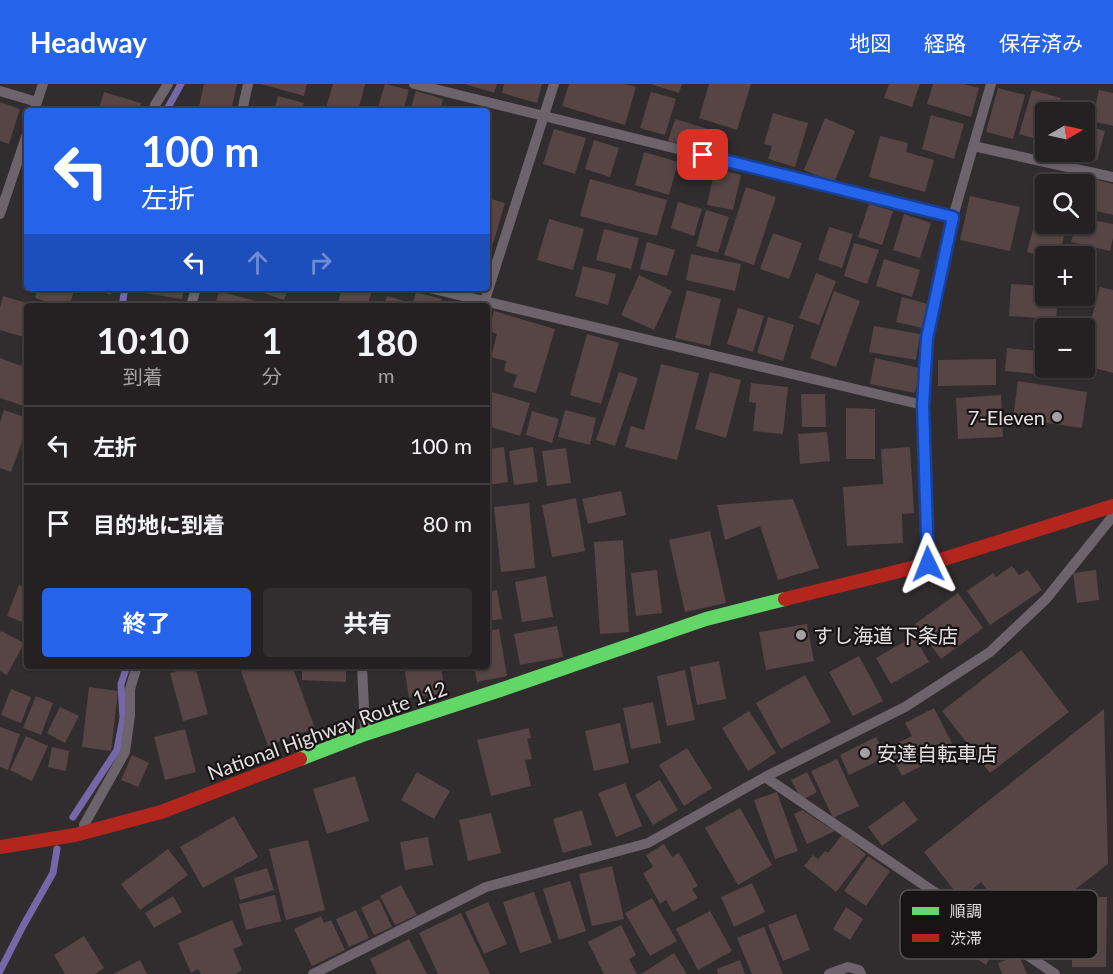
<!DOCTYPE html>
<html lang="ja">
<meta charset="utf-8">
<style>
body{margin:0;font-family:Lato,"Noto Sans JP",sans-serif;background:#312e2f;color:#f1f3f6;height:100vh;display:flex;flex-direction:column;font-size:22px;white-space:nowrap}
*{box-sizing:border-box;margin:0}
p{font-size:20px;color:#a3a3a5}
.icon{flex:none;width:33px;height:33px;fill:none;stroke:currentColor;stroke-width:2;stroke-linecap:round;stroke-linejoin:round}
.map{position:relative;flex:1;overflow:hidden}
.side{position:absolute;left:24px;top:219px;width:466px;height:366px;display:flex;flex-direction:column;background:#252122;border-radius:6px;box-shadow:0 2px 4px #0004,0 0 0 2px #423e40}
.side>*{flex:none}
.top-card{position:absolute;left:24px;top:24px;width:466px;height:183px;border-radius:6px;box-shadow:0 2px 4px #0004,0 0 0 2px #423e40;background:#2563eb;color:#fff;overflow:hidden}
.needle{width:39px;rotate:81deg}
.tools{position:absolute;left:1035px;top:18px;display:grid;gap:12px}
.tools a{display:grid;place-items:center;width:60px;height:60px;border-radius:6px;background:#252122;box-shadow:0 2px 4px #0004,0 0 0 2px #423e40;font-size:30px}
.pin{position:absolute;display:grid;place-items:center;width:51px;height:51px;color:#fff;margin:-26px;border-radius:12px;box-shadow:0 3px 9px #0006}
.me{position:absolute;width:66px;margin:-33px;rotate:358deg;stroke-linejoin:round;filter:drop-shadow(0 0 4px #0008)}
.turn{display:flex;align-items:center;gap:21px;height:126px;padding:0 18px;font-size:27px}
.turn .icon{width:78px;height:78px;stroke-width:2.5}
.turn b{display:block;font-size:42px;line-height:51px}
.lanes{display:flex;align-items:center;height:57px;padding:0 18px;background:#0003;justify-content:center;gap:30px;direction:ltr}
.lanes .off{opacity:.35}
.eta{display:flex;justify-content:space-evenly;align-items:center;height:102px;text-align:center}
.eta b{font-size:36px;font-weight:700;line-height:42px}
.cta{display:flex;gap:12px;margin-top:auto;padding:12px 18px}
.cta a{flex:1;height:69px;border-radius:6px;background:#2563eb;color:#fff;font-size:24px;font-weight:700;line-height:69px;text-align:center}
.cta a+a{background:#312e2f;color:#f1f3f6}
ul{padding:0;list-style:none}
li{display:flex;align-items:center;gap:18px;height:78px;padding:0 18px;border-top:2px solid #423e40}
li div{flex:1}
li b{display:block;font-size:22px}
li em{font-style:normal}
header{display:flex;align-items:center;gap:36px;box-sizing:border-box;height:84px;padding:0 30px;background:#2563eb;color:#fff}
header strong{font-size:28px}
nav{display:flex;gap:33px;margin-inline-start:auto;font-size:21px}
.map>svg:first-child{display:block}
</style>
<header>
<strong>Headway</strong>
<nav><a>地図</a><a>経路</a><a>保存済み</a></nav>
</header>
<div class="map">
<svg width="1113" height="890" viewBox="0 0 1113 890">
<rect width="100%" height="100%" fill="#312c2e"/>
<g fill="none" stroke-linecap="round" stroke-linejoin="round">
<path stroke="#7667a8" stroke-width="7" d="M166,27L181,0
M122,222L125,204
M73,733L117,666L123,634L121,600L127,582
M0,887L23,842L53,789L57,765"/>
</g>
<path fill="#564544" d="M204,0H237L231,27H198Z
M261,0H307L304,12Z
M333,0H365L358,27H325Z
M385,0L409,6L403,27H377Z
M465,0H497L494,9Z
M504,0H542L537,19L502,9Z
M569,0H624L636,3L625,41L562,22Z
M651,0H682L679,9Z
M709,0H751L737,46L699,34Z
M889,0H920L912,23L884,14Z
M933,0H963L979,4L971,33L927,20Z
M998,4L1025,11L1013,55L986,48Z
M1032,6L1061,14L1057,28H1046V58L1019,50Z
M1099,6L1113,9V42L1092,37Z
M416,7L443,15L440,27H410Z
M104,8L141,19L139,27H98Z
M651,8L676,15L665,51L640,44Z
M278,12L304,19L302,27H274Z
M0,18L20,25L9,60L0,57Z
M773,29L808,39L795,83L768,75L772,62L764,60Z
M931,31L964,40L954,75L922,65Z
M825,34L855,47L834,99L804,86Z
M675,35L708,45L702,67L668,57Z
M1084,41L1105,47L1097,76L1070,68H1084Z
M554,45L586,54L575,90L543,80Z
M880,52L908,59L906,68L934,76L925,108L869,93Z
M594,56L619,64L610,93L585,85Z
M644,68L678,78L669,111L635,101Z
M715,85L741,91L733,126L707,121Z
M1090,94L1113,100V131L1084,124V115Z
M590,95L667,116L657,152L580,132Z
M746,103L776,113L754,181L724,171Z
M970,112L1020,123L1010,167L960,156Z
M488,114L505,119L493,160L488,159Z
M678,118L702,125L694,152L671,144Z
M869,120L893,127L882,161L858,153Z
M1039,123L1046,124V140H1067L1059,172L1046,173L1027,168Z
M706,126L729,133L718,169L696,162Z
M904,130L931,139L920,174L893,166Z
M1084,134L1113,140V154L1110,167L1071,158L1076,140H1084Z
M549,135L584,145L573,186L537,176Z
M829,143L853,150L842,184L818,176Z
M604,145L639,154L631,185L596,176Z
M773,149L802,159L789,195L760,185Z
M647,158L675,166L667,192L640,185Z
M854,159L879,166L867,200L844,192Z
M1067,164L1082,167L1081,172H1065Z
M691,170L741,180L735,207L686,196Z
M884,175L920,186L912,213L876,202Z
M583,182L616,190L608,221L575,212Z
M816,189L836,197L819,241L799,234Z
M639,191L672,207L654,246L621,231Z
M1011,200L1046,202V212H1058L1056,235L1009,232Z
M1100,203L1113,206V289L1084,281V262Z
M38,204H75L69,222H61L35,214Z
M89,204H113L111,211Z
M137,204H184L182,215L137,208Z
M248,204H288L284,216Z
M342,204H373L367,222H337Z
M687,206L721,215L710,262L675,254Z
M219,207L269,221V222H215Z
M834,207L860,217L836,283L810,274Z
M416,208L442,215L440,222H412Z
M3,212L33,221L27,222V254L0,246V224Z
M387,212L407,218L406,222H384Z
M902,213L928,220L922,244L896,238Z
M738,224L764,232L753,268L727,260Z
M494,227L555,245L536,309L513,303L517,291L504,287L506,277L491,273L497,250L488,247Z
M768,233L794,241L783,277L757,269Z
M874,242L920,250L916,276L869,268Z
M587,250L619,259L601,320L570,311Z
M1007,264L1046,268V284H1050L1049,291L1005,287Z
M27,267V323L0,314V274L21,282Z
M875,274L920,284L915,309L870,300Z
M996,275V301L938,302V276Z
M661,280L699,289L677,376L625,363L631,342L644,346Z
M619,288L638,294L615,362L596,356Z
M710,288L741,296L726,354L695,345Z
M1018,297L1087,308L1082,344L1013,334Z
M751,299L788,303L783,350L753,347L756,319L749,318Z
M488,307L530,319L520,352L488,342Z
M801,310H825L826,343H802Z
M1001,311L1003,353L958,355L956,314Z
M846,324L875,325V375H846Z
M4,326L27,334V344L11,388L0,384V338Z
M565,326L596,334L590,361L558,353Z
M532,327L559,335L552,359L526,351Z
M827,348L830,377L800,380L798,350Z
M504,363L508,398L488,401V365Z
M533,363L538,398L514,401L509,367Z
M910,363L914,429L902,430L903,459L847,462L843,403L883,400L881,365Z
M566,364L571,399L547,402L542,367Z
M621,407L626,431L588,440L582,415Z
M576,414L585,467L552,473L542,421Z
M793,415L819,484L778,496L760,442L725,456L717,421Z
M529,419L535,484L501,488L494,423Z
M710,447L726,519L685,528L669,456Z
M623,456L629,548L600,550L594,458Z
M1012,482L1019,491L1028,486L1042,506L990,541L967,507L993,489L996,493Z
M657,486L662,529L636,532L631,489Z
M1096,486L1099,516L1077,519L1073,489Z
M546,492L553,533L522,538L515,498Z
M19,501L27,504V540L7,532Z
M497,506L502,535L488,537V508Z
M958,509L983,544L941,575L915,540Z
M807,540L814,577L766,586L759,548Z
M557,542L563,573L520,581L514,550Z
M499,545L507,592L477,598L474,582H488V547Z
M1,547L24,559L7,591L0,587V549Z
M914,552L929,578L891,600L876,574Z
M1021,566L1069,628L990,689L942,627Z
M859,572L883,617L853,632L829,588Z
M719,577L726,615L697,621L690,583Z
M195,582L208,630L183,637L170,589Z
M239,582H292L315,644L268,662Z
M302,582H346V598L302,596Z
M404,582H441L445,609L409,614Z
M685,586L695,636L667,642L657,592Z
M805,591L831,638L781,665L756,619Z
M89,603L118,607L111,667L82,663Z
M11,605L31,613L21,639L1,631Z
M36,612L53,619L41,651L23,644Z
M653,618L661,659L631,665L623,624Z
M60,623L79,632L65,659L47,649Z
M934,624L955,665L902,692L887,664L912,652L905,639Z
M1104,625L1108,780L1051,824L1039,809L1009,833L981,798L961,815L924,768Z
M749,627L776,669L748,687L722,644Z
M620,639L629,679L594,687L585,647Z
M0,643L20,650L8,686L0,683Z
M529,644L531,654L527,655L532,675L525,676L531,702L491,712L477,656Z
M185,645L196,688L165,696L154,653Z
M26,652L48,662L32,697L10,686Z
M876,653L886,673L849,691L840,671Z
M52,663L69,667L66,687L48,683Z
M687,664L712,704L684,722L659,681Z
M132,671L149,679L138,703L121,696Z
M837,675L859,722L833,734L811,687Z
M417,688L450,707L434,735L401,716Z
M807,688L817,708L802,716L791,696Z
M355,692L369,737L327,750L313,705Z
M660,696L678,726L653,741L635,711Z
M625,699L642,742L616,753L598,709Z
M777,708L798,767L775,775L754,716Z
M904,717L918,736L882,762L868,743Z
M740,724L772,781L738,801L705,744Z
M582,726L592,761L563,769L553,735Z
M802,726L835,747L807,760L794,730Z
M491,729L501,769L468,777L459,736Z
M234,732L258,773L203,804L180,763Z
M842,751L866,770L836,808L804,782L813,771L818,775L825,767L828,769Z
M428,753L433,781L405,786L400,758Z
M308,756L325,826L286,836L269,765Z
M664,760L672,773L679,769L698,802L692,805L698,814L673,828L666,816L660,820L643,789L653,783L646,771Z
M168,765L188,791L140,826L121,800Z
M868,772L890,787L866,822L844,807Z
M612,782L624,835L592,842L579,790Z
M267,784L274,806L240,816L234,794Z
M570,797L586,847L559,856L543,805Z
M752,799L765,828L734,843L721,813Z
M401,801L417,831L395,841L380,812Z
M534,808L552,859L520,869L503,818Z
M275,811L281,837L246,846L239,820Z
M173,812L182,828L154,844L145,829Z
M1079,813H1107L1106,883H1072V857H1079Z
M652,814L677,857L650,872L625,829Z
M379,815L392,843L374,851L361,824Z
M488,818L507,860L484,870L465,828Z
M846,823L863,835L850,856L833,845Z
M356,826L369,854L349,863L336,835Z
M710,827L732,867L698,886L676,845Z
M461,829L490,890H438L419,849Z
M796,830L810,866L783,877L768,841Z
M321,832L324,839L331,836L345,866L312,882L294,845Z
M232,836L243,861L233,865L242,886L236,890H201L198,885L191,889L178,859Z
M964,839L998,861L986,881L952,859Z
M621,841L636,871L629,875L637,890H604L588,858Z
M764,843L783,890H752L737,854Z
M84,852L104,884L95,890H65L54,871Z
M409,855L427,890H377L370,875Z
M674,869L687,890H641Z
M1019,871L1027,890H1002L998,879Z
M140,876L147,890H113Z
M740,876L745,890H718L717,885Z"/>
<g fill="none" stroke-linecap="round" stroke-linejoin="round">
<path stroke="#6c636b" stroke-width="10" d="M414,0L953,133
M0,7L37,18
M34,27L43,0
M153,27L155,21L168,0
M242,27L248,0
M973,62L1113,93
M0,130L27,50
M429,204L923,321
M191,222L196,204
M483,222L554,0
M928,478L923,321L927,254L953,133L991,0
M362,582L365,646
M765,693L1055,890
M84,741L125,668L130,631V605L137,582
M313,890L486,803L648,759L765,693L905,623L990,568L1046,515L1113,432
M829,890L848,883L859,886L861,890"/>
<path stroke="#63d668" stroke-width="14" d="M300,675L365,650L500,606L706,535L785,515"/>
<path stroke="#b3261e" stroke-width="14" d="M785,515L928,480L1113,422
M0,763L75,751L161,728L300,675"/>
</g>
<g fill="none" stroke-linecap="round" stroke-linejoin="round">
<defs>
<path id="route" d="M703,71L953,133L927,254L923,321L928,480"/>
</defs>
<use href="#route" stroke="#184099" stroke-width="15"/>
<use href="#route" stroke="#2563eb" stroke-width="10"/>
</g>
<g fill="#a6a0a2" stroke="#181415" stroke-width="2">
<circle cx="1057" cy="333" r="6"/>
<circle cx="801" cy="551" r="6"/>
<circle cx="865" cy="669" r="6"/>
</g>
<g text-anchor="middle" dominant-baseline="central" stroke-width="4.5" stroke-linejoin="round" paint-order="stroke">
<g font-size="20" fill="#e5dee0" stroke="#181415" text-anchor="start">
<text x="1045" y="333" text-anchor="end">7-Eleven</text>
<text x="813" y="551">すし海道 下条店</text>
<text x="877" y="669">安達自転車店</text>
</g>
<g font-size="20" fill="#e5dee0" stroke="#181415">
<text transform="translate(327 646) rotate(-20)">National Highway Route 112</text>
</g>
</g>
<rect x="900" y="806" width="198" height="69" rx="9" fill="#181415" stroke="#565152" stroke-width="1.5"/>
<rect x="912" y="823" width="27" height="8" fill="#63d668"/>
<rect x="912" y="850" width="27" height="8" fill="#b3261e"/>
<g font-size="16" fill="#e5dee0">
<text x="950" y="833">順調</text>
<text x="950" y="860">渋滞</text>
</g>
</svg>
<div class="tools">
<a><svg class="needle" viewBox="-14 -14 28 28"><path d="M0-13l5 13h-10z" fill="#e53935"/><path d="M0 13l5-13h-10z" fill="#a3a3a5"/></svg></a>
<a><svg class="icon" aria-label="search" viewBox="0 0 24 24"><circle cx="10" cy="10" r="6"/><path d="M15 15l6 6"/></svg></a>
<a>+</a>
<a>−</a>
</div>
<div class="pin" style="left:703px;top:71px;background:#d93025"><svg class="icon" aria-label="arrive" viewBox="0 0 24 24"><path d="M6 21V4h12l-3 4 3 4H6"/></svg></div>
<svg class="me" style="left:928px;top:480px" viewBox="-20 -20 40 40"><path d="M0-17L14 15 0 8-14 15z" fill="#2563eb" stroke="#fff" stroke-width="4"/></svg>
<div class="top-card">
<div class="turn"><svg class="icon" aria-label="left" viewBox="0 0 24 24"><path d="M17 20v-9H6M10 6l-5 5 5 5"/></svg><div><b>100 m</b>左折</div></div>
<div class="lanes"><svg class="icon" aria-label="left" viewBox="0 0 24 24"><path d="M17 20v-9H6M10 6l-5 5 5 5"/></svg><svg class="icon off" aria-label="ahead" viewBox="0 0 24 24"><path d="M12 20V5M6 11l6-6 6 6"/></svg><svg class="icon off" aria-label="right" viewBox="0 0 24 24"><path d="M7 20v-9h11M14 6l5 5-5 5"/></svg></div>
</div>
<section class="side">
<div class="eta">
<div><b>10:10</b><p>到着</p></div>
<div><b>1</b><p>分</p></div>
<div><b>180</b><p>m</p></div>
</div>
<ul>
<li><svg class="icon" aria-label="left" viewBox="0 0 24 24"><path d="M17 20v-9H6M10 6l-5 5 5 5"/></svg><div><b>左折</b></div><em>100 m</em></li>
<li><svg class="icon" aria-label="arrive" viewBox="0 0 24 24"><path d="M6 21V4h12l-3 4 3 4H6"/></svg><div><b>目的地に到着</b></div><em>80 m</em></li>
</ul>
<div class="cta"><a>終了</a><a>共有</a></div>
</section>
</div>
